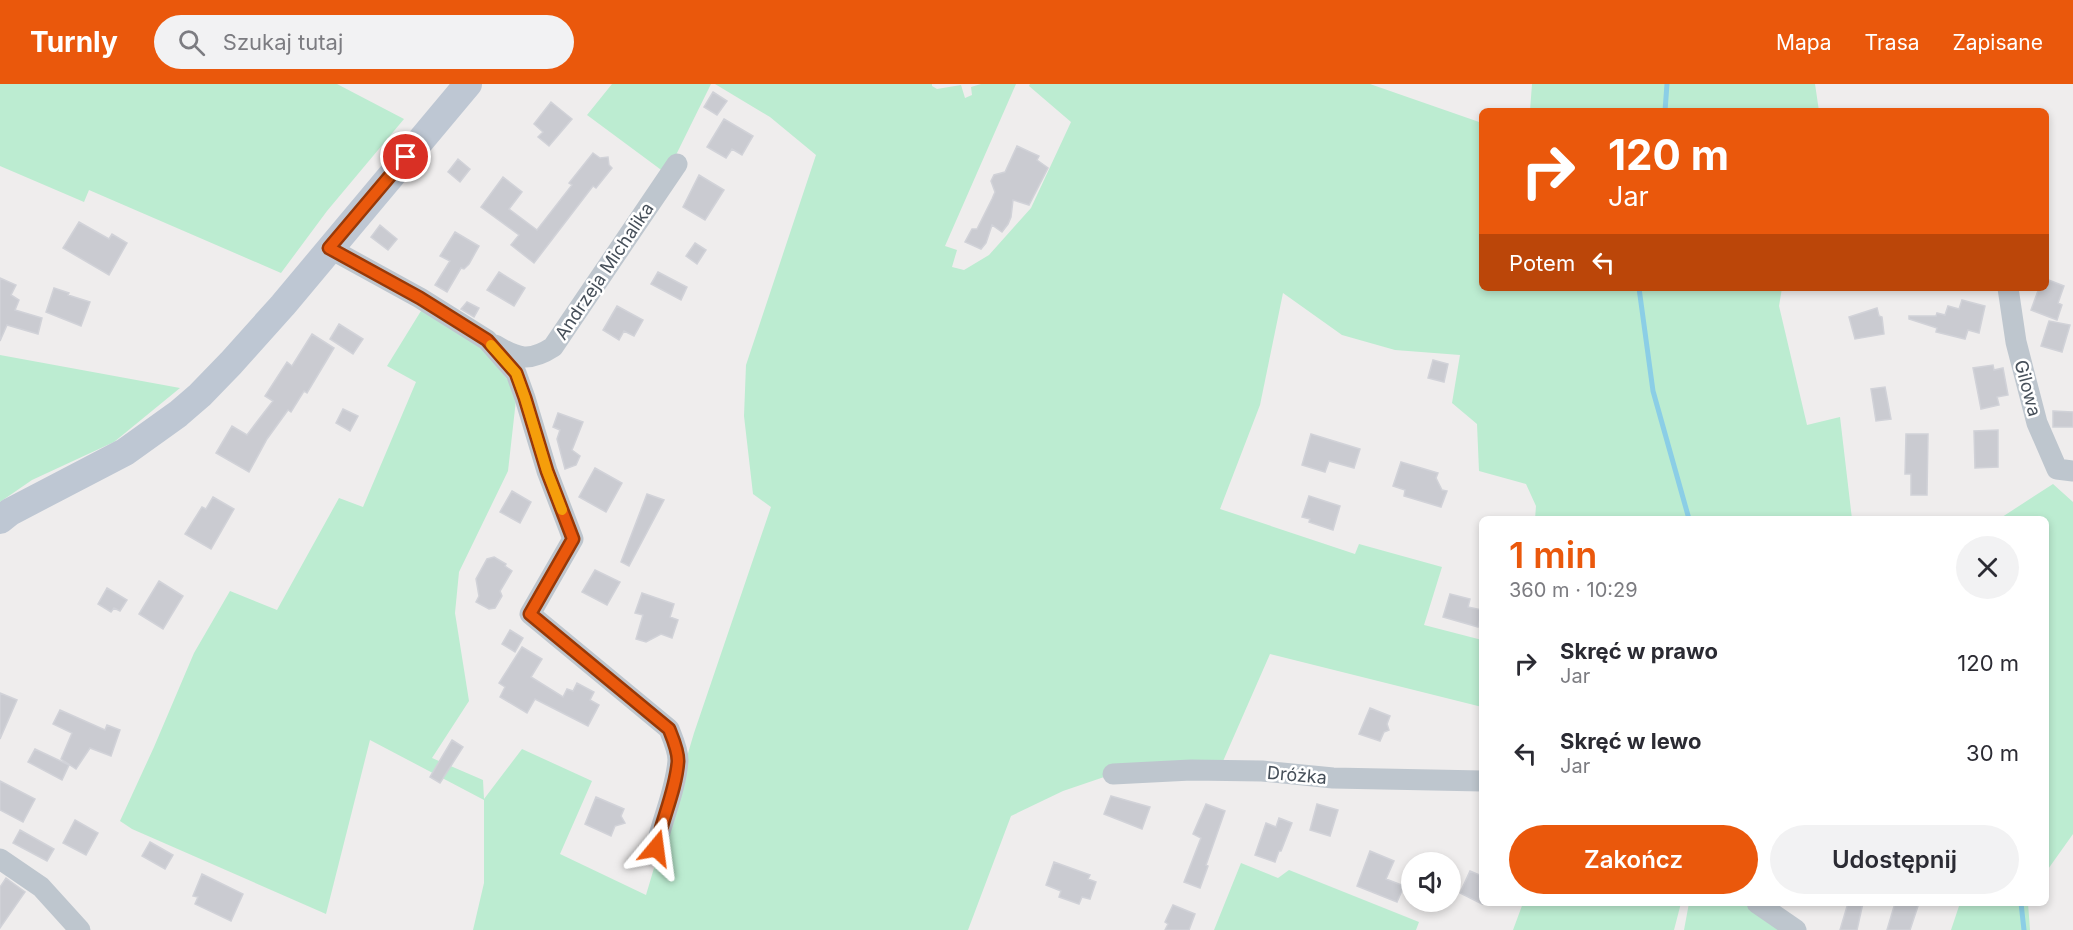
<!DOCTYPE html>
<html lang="pl">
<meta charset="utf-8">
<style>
body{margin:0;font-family:Inter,sans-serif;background:#f2f2f3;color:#2b2b33;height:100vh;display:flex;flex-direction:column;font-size:22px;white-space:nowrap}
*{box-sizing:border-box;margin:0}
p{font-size:20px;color:#7c7c81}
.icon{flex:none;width:33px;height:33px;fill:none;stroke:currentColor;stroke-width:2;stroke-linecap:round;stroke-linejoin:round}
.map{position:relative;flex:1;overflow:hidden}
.side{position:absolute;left:1479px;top:432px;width:570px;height:390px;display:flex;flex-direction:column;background:#fff;border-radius:9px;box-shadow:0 3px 9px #0003}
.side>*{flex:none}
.guide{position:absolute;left:1479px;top:24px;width:570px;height:183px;border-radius:9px;box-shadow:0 3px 9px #0003;background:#ea580c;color:#fff;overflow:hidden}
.tools{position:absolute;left:1401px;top:768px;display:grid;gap:12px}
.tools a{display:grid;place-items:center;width:60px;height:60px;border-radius:50%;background:#fff;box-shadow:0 3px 9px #0003;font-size:30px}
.pin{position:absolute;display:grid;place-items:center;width:51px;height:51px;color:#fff;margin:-26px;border:3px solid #fff;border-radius:50%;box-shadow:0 2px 6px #0007}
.me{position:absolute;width:66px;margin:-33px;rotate:16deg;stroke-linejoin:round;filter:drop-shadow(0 0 4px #0008)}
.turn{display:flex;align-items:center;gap:21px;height:126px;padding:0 30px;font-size:27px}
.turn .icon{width:78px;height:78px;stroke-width:2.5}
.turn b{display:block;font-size:42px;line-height:51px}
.then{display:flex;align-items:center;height:57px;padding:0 30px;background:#0003;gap:12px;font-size:22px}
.round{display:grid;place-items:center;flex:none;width:63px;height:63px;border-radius:32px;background:#f2f2f3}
.headline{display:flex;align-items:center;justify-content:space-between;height:102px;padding:0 30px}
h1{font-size:36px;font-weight:600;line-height:45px;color:#ea580c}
.cta{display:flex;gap:12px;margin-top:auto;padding:12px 30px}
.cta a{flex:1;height:69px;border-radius:36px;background:#ea580c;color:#fff;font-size:24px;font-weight:600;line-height:69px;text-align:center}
.cta a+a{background:#f2f2f3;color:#2b2b33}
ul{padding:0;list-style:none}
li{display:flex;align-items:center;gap:18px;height:90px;padding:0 30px}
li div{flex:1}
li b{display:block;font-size:22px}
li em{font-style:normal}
header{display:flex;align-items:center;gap:36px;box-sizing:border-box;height:84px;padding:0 30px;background:#ea580c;color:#fff}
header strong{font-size:28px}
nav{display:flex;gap:33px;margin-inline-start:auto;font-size:21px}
.search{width:420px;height:54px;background:#f2f2f3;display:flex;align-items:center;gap:15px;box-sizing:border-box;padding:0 21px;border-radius:33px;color:#7c7c81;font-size:22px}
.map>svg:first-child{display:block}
</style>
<header>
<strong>Turnly</strong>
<div class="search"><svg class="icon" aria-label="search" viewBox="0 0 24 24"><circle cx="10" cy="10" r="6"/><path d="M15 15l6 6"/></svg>Szukaj tutaj</div>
<nav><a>Mapa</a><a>Trasa</a><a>Zapisane</a></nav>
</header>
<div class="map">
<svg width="2073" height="846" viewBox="0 0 2073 846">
<rect width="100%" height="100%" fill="#efeded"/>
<path fill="#bcecd1" d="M0,0H337L404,35L327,127L281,189L89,106L84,118L0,82Z
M612,0H711L675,73L664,88L587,31Z
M715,0H932V2L937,5L961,1L965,14L972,11L971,3L981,0H1016L945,162L957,166L952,183L964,186L989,171L1031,124L1071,38L1029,2L1030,0H1370L1482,39V204H1782L1779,222L1807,341L1840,333L1852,435H1535L1536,422L1526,400L1479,387L1477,340L1452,319L1460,271L1395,266L1342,251L1283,209L1260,321L1220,425L1355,470L1359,460L1442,483L1424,541L1482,556V623L1270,570L1220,684L1110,691L1063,707L1011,732L968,846H473L484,799V716L370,656L326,830L132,745L120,737L154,663L194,569L230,507L277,526L339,414L363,423L416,298L387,282L424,222L471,251L517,307L508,387L459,488L455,529L469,617L432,674L483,696L484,715L522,665L592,697L560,770L646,811L694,649L771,423L753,410L744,332L746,281L816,71L770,33Z
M1532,0H1815L1819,27H1530Z
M0,271L180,304L114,358L32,396L0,418Z
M2053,400L2073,418V750L2046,788V435H1999Z
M1241,779L1278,794L1289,786L1419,838L1416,846H1214Z
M1523,819H1681L1674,846H1513Z
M1689,819H1747L1781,846H1684Z
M1960,819H2028L2030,846H1951Z"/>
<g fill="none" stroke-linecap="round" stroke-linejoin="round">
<path stroke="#8bcee6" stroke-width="5" d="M1665,27L1667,0
M1639,204L1653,307L1689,435
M2021,819L2024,846"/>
</g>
<path fill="#cacbd1" stroke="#d1d2d8" stroke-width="1.5" d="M713,8L727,17L717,31L704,23Z
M551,18L572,35L549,62L538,53L543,48L534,40Z
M724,35L753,52L742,71L732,65L726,74L707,63Z
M1017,62L1039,72L1037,76L1048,84L1029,121L1013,116L1011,133L1008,140L1002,148L992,141L986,159L981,165L965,158L972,145H977L992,115L995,108L991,97L994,91L1005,88Z
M593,69L600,74L608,73L609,81L612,84L596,104L593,102L534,179L511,161L519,151L481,123L503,93L522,108L509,125L537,146L572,101L569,99Z
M458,75L470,85L460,98L448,88Z
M699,91L724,106L705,136L683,123Z
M79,138L109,155L112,150L127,159L109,191L63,164Z
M380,141L397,155L388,166L371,153Z
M455,148L479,162L469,180L464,185L461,184L447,208L435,201L450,177L440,172Z
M695,159L706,166L697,180L686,172Z
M499,188L525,204L514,222L487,206Z
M658,188L687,203L681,216L651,200Z
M0,194L16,201L11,211L19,216L15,226L42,234L38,250L7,241L0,257Z
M2046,195L2064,202L2058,219L2062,221L2057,236L2031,226L2039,204H2046Z
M54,204L69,209L68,211L90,218L81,242L46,228Z
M1962,216L1985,222L1979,249L1968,246L1965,255L1936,248L1937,244L1909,235V232H1936L1937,229L1945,231L1948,222L1959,225Z
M467,218L479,224L474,233L461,225Z
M617,222L643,236L634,252L624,247L619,256L603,246Z
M1877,224L1879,232L1882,233L1884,250L1855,255L1849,233Z
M2049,237L2070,241L2062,268L2041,262Z
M339,240L363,255L353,270L330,255Z
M312,250L334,264L307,309L304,307L291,328L288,326L267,355L249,388L216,369L232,342L247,351L256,339L273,317L265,312L287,278L292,282Z
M1433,276L1448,280L1444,298L1428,294Z
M1993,281L1994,286L2003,284L2008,311L1997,313L1999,321L1981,325L1973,284Z
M1885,303L1891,335L1876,337L1871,305Z
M343,325L358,332L350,347L336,339Z
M2053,327L2073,328V343H2053Z
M558,329L583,338L572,366L580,372L576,381L565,385L557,355L560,346L553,343Z
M1998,346V383L1975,384L1974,347Z
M1311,350L1360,365L1354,384L1329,377L1325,388L1302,381Z
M1906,350H1928L1927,411H1911V390H1905Z
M1401,378L1438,389L1436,394L1442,406L1447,407L1441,423L1404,412L1405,406L1393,402Z
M595,384L622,399L606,428L579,413Z
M512,407L531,418L520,439L500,428Z
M647,410L664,416L629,482L621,478Z
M1309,412L1340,422L1333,446L1309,438L1310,435L1302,433Z
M213,413L234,425L211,465L185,450L202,423L206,425Z
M494,473L506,480L505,482L512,487L500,507L502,512L495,524L489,525L476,518L479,512L476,495L487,475Z
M595,486L620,498L607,521L582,508Z
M159,497L183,512L163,545L139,530Z
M107,504L127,516L120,527L114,524L111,528L98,520Z
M642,509L674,520L670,533L678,536L672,554L661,550L646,558L636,555L643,531L635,529Z
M1450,510L1470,515L1468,523L1482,526L1478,543L1443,533Z
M510,546L523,554L515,568L502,560Z
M522,563L542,575L531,593L563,613L567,605L573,607L577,599L594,608L590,616L599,621L588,642L535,615L527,629L500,613L505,603L499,599Z
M0,609L17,616L0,655Z
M1370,624L1390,632L1387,640L1389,646L1384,648L1380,657L1359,650Z
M60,626L105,646L107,641L120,646L111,672L90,664L76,685L61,675L72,649L53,640Z
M452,656L463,663L440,699L430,693Z
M35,665L69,681L62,696L28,678Z
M0,697L35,715L23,738L0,726Z
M1111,712L1150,723L1142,745L1104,730Z
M596,713L624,725L621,732L625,739L615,742L611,752L585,740Z
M1206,720L1225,727L1206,781L1208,782L1200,804L1184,798L1201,754L1193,750Z
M1317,720L1338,726L1330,752L1310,746Z
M1279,734L1292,739L1281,767H1279L1275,778L1255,771L1266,739L1276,743Z
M75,736L98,749L86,771L63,759Z
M20,746L54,765L47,777L13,759Z
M150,758L173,771L165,785L142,772Z
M1370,767L1394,777L1386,795L1404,802L1397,818L1357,802Z
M1054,778L1090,791L1088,795L1096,798L1090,815L1082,813L1079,820L1059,813L1061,807L1046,801Z
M1470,787L1482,792V820L1460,809Z
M202,790L243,810L231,837L195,820L198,813L193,812Z
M6,794L25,808L0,844V803Z
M1848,819H1863L1857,846H1840Z
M1895,819H1919L1910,846H1887Z
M1173,821L1195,830L1189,846H1165L1168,840L1165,838Z"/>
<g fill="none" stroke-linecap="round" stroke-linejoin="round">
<path stroke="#bec6ce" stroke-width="21" d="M329,164L420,214L487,256L516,289L525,314L547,387L573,455L530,530L669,645C673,655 678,666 678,676C676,706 662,735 656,764
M2008,204L2016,258L2037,339L2057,385L2073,387
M495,261C518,275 530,278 553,263L677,80
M1113,690L1191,686L1262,687L1333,694L1482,697
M0,775L41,803L80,846
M1757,819L1796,846"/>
<path stroke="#bec7d3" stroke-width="28" d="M0,436L10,428L125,368L178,330L200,311L231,279L283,221L468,0"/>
</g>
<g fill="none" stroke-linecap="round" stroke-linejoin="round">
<defs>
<path id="route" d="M406,73L329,164L420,214L487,256L516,289L525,314L547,387L573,455L530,530L669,645C673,655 678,666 678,677C676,706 662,735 656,764"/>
</defs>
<use href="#route" stroke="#983908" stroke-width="15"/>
<use href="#route" stroke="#ea580c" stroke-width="10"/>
<path stroke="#f59e0b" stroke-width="10" d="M491,261L516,289L525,314L547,387L562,426"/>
</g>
<g text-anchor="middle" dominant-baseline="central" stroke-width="5" stroke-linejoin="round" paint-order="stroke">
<g font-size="18" fill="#464f59" stroke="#fff">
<text transform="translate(604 187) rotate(-56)">Andrzeja Michalika</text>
<text transform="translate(2028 304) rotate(75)">Gilowa</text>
<text transform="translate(1297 691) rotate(5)">Dróżka</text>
</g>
</g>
</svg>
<div class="tools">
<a><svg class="icon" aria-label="sound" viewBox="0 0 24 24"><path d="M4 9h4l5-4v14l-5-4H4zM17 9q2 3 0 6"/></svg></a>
</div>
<div class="pin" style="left:406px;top:73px;background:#d93025"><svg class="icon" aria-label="arrive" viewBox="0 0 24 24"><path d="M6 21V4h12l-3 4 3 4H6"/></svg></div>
<svg class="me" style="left:656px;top:764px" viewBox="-20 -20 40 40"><path d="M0-17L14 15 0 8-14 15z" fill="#ea580c" stroke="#fff" stroke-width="4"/></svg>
<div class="guide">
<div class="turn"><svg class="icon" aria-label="right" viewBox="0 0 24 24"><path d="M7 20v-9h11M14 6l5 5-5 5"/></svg><div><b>120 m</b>Jar</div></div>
<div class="then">Potem<svg class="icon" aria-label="left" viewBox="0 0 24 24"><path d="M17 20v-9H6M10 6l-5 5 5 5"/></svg></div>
</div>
<section class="side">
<div class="headline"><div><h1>1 min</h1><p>360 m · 10:29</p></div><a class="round"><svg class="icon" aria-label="close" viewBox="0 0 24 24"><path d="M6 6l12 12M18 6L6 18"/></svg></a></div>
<ul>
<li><svg class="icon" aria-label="right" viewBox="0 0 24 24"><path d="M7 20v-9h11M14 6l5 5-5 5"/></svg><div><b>Skręć w prawo</b><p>Jar</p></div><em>120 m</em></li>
<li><svg class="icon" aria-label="left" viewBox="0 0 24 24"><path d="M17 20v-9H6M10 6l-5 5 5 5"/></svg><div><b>Skręć w lewo</b><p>Jar</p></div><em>30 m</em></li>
</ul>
<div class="cta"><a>Zakończ</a><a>Udostępnij</a></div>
</section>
</div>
